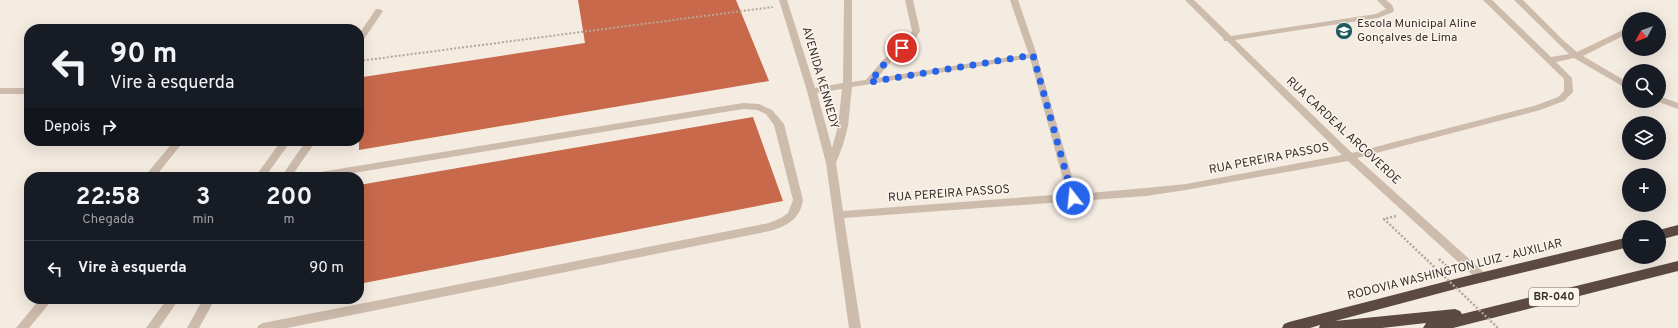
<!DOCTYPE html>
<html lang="pt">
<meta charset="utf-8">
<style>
body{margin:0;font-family:Overpass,sans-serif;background:#20242c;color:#f1f3f6;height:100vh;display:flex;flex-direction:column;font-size:15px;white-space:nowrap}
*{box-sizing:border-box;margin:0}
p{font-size:13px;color:#9ea1a6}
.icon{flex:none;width:22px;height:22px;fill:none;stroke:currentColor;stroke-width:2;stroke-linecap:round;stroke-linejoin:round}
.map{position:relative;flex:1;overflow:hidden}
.side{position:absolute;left:24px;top:172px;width:340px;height:132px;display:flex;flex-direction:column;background:#171b24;border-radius:16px;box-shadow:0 4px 16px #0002}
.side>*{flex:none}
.guide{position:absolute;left:24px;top:24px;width:340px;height:122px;border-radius:16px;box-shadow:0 4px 16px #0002;background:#171b24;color:#f1f3f6;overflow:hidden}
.needle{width:26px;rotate:229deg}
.fabs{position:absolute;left:1622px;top:12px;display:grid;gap:8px}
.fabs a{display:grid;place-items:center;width:44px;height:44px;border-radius:50%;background:#171b24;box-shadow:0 4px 16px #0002;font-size:20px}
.pin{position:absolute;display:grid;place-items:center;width:34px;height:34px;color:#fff;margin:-17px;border:2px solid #fff;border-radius:50%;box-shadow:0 1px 4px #0007}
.me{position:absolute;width:44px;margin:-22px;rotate:344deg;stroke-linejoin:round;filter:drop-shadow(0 0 3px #0008)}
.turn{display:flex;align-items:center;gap:14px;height:84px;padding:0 20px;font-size:18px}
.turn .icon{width:52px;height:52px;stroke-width:2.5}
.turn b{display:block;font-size:28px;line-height:34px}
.then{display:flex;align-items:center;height:38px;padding:0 20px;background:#0003;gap:8px;font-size:15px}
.eta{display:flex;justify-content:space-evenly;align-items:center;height:68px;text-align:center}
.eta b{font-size:24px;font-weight:700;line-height:28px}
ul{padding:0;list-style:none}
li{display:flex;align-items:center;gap:12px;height:56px;padding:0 20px;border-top:1px solid #363941}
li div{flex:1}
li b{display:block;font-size:15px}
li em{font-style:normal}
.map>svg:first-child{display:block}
</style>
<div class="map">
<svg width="1678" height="328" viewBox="0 0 1678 328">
<rect width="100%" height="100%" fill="#f4ebe1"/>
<path fill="#c8694b" d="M578,0H736L769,81L359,150V102L363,77L585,43Z
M753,117L783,201L359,284V185Z"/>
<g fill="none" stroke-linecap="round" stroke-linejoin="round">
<path stroke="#b9a596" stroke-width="2" stroke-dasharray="2 2" stroke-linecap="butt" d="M359,61L773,7"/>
<path stroke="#b9a596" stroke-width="2.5" stroke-dasharray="2 2" stroke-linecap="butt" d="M1396,216L1384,219L1427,260
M1439,259L1452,271"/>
<path fill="#cdbbac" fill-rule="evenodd" d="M905,0H913L920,31L914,42L889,64L872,84H866L865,82L866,80L883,60L908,39L912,31Z
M1010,0H1018L1037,55L1036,57H1030L1029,55Z
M376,9H379L383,11L362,42L359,43V34Z
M0,88H29V94H0Z
M743,103L759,104L772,110L784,124L803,200C800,219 787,226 770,231L287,328H257L259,325L263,323L769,223L781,218L788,213L793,200L774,125L766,114L757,110L743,109L329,177H303L308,174Z
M174,141H184L155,177H144Z
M281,141H291L265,177H255Z
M306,141H316L291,177H281Z
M40,299H53L29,328H16Z
M167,299H179L159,328H146Z
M203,299H215L199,328H187Z"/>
<path fill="#cdbbac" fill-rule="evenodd" d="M779,0H787L815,88L843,83L844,0H852V82L1036,53L1077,194L1146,188L1186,184L1342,155L1227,41H1224L1223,38L1185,0H1194L1231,36L1376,14L1386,9L1377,0H1386L1392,5L1394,10L1393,12L1378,18L1235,40L1352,153L1534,106L1558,97L1564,91V79L1483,0H1492L1551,57L1569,54L1514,0H1523L1564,41L1577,52L1629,27V33L1583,56L1629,83V90L1574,58L1556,62L1572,78L1573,92L1564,101L1540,110L1357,158L1487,275L1489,278L1487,281L1483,282L1479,281L1348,161L1186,190L1146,196L844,218L861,328H849L826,163L807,91ZM1030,58L1067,194L843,211L836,163L843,145L848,126L852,87ZM842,89L838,126L832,148L817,93Z
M1659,96L1678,103V109L1656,101H1659Z"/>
<path fill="#5c4a42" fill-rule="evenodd" d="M1678,225V235L1659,240V230Z
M1629,237V247L1463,287L1335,321L1455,309L1460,311L1462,314L1678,261V271L1453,328H1423L1426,323L1382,328H1319L1320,325L1310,328H1282L1284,324L1289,322L1463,277Z"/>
<path stroke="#b9a596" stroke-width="2.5" stroke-dasharray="2 2" stroke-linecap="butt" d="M1427,260L1498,328"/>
</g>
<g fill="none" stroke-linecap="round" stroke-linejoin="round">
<path stroke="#2563eb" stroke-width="7" stroke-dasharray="0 12.6" d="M902,48L886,62L870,82L1033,55L1073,198"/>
</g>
<defs>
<symbol id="school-disc" viewBox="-11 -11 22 22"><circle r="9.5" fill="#1f5a5e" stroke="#fbf5ee"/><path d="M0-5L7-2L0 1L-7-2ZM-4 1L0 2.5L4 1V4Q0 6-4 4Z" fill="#fff"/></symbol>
</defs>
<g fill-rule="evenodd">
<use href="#school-disc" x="1334" y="21" width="20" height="20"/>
</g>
<g text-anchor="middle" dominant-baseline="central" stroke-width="3" stroke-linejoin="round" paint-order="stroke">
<rect fill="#fbf5ee" stroke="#756b66" stroke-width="1" x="1529" y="288" width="50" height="18" rx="3"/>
<g font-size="11" font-weight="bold" fill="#3b302b">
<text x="1554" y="297">BR-040</text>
</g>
<g font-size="12" fill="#3b302b" stroke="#fbf5ee" text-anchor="start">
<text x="1357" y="24">Escola Municipal Aline<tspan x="1357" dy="14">Gonçalves de Lima</tspan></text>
</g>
<g font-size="12" fill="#3b302b" stroke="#fbf5ee">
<text transform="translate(820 78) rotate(74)">AVENIDA KENNEDY</text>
<text transform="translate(1343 131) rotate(43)">RUA CARDEAL ARCOVERDE</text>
<text transform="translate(1269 159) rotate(-11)">RUA PEREIRA PASSOS</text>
<text transform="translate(949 194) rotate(-4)">RUA PEREIRA PASSOS</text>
<text transform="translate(1455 270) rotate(-14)">RODOVIA WASHINGTON LUIZ - AUXILIAR</text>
</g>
</g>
</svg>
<div class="fabs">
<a><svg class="needle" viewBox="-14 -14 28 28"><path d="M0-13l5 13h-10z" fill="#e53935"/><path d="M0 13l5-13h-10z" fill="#9ea1a6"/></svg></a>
<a><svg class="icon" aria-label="search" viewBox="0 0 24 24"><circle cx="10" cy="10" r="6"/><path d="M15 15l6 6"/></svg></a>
<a><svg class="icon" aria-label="layers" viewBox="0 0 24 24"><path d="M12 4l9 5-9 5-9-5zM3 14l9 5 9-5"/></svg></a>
<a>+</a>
<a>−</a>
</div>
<div class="pin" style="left:902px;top:48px;background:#d93025"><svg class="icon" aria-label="arrive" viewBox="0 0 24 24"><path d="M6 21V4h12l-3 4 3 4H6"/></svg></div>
<svg class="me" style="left:1073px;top:198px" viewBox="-20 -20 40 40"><circle r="17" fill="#2563eb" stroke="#fff" stroke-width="3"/><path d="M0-11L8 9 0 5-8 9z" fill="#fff"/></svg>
<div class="guide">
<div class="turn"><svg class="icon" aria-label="left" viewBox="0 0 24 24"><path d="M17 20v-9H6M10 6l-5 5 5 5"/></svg><div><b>90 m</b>Vire à esquerda</div></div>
<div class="then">Depois<svg class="icon" aria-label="right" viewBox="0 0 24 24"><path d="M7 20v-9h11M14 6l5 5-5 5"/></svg></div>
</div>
<section class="side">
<div class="eta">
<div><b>22:58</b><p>Chegada</p></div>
<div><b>3</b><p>min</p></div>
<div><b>200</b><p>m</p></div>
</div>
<ul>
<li><svg class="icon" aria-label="left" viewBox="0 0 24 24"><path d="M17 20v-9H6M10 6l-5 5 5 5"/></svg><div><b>Vire à esquerda</b></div><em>90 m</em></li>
</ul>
</section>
</div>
